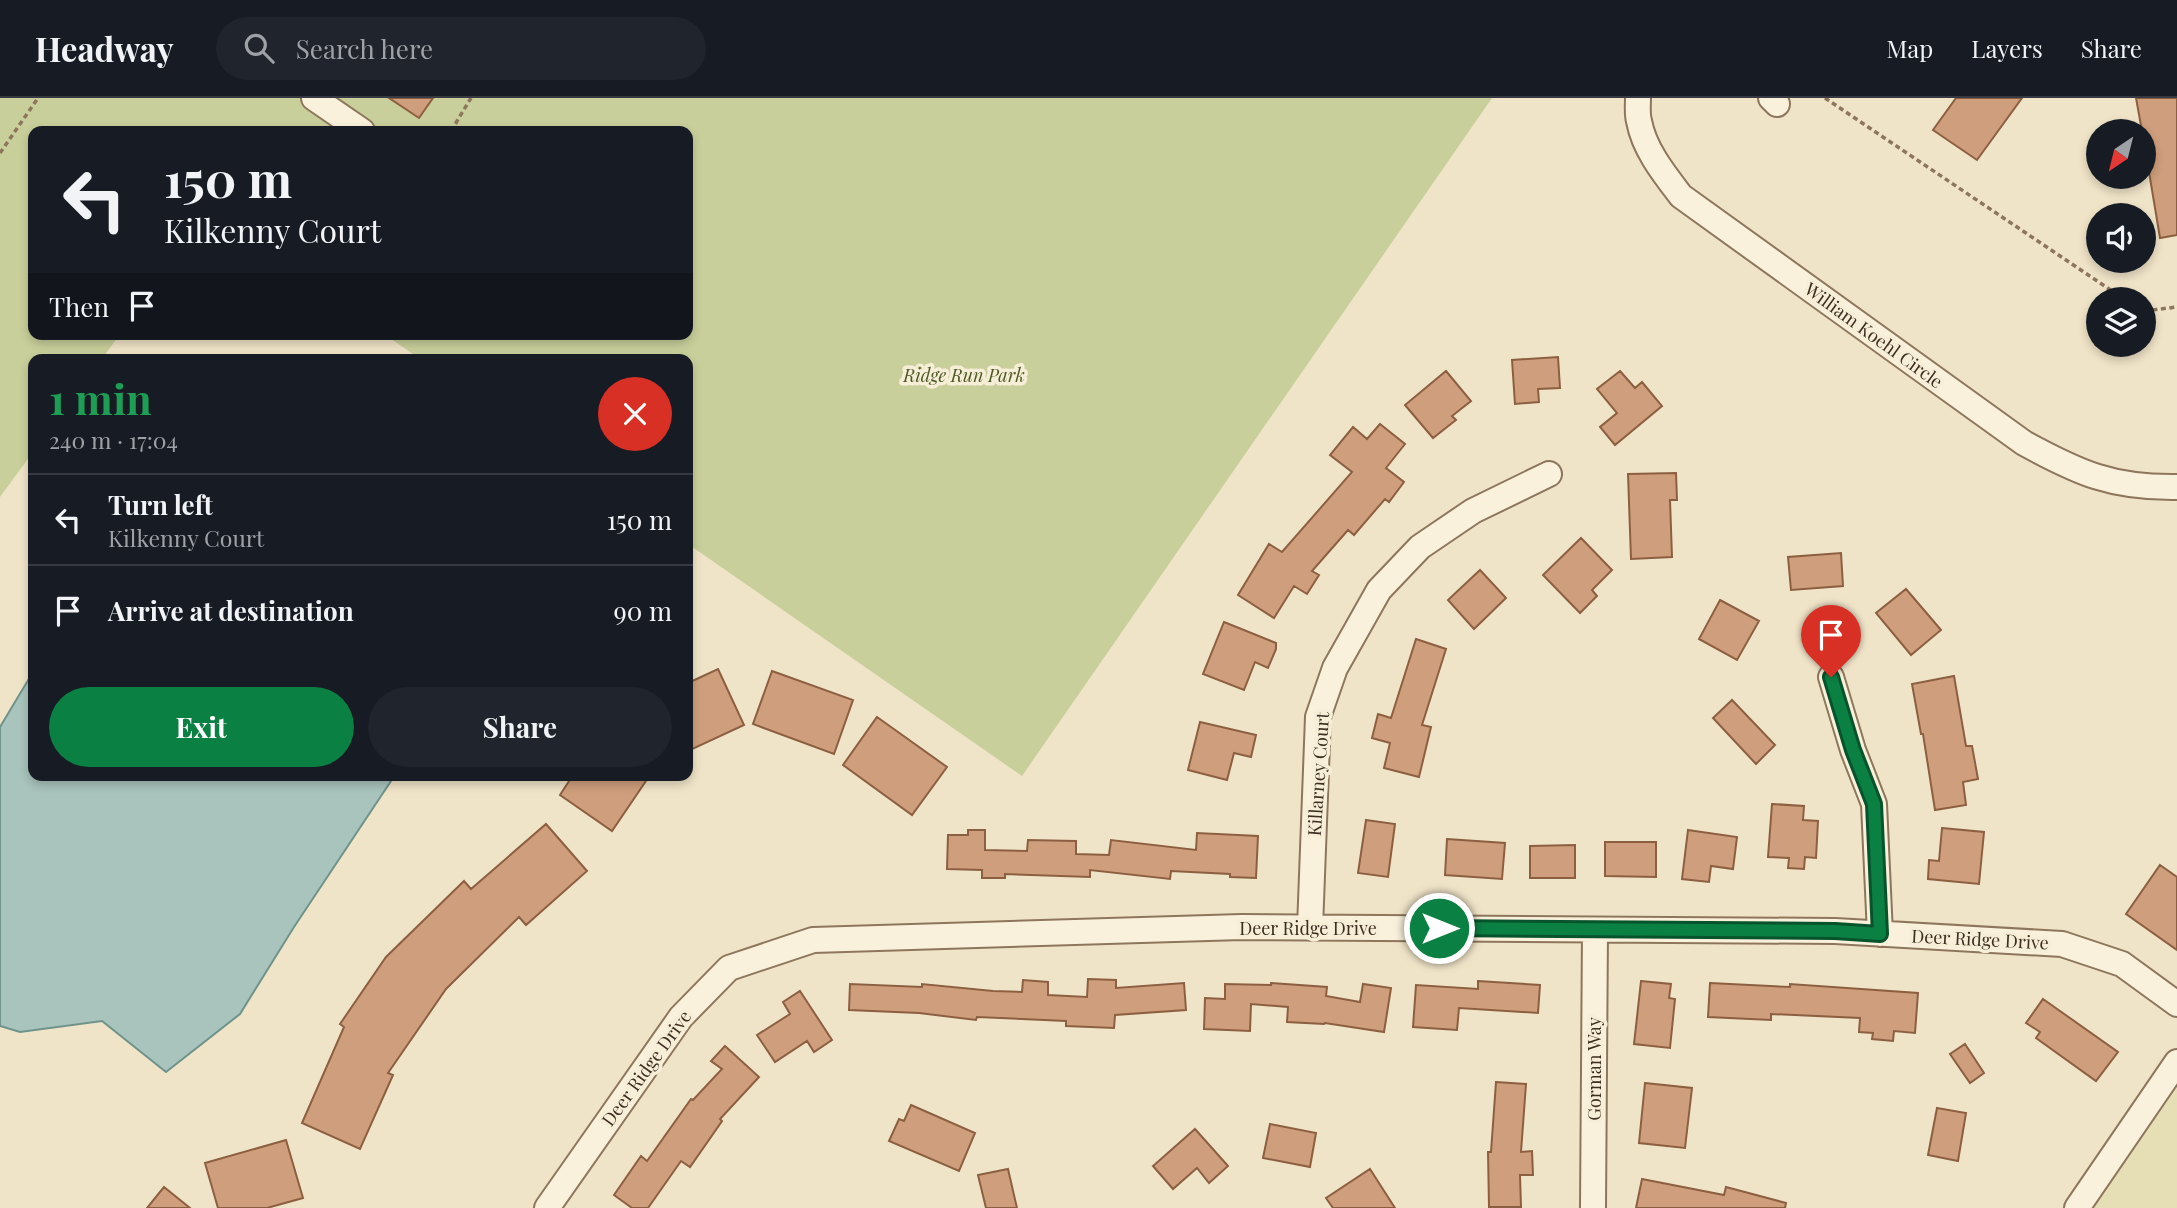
<!DOCTYPE html>
<meta charset="utf-8">
<style>
body{margin:0;font-family:"Playfair Display",serif;background:#20242c;color:#f1f3f6;height:100vh;display:flex;flex-direction:column;font-size:26px;white-space:nowrap}
*{box-sizing:border-box;margin:0}
p{font-size:23px;color:#9ea1a6}
.icon{flex:none;width:38px;height:38px;fill:none;stroke:currentColor;stroke-width:2;stroke-linecap:round;stroke-linejoin:round}
.map{position:relative;flex:1;overflow:hidden}
.details{position:absolute;left:28px;top:256px;width:665px;height:427px;display:flex;flex-direction:column;background:#171b24;border-radius:14px;box-shadow:0 4px 10px #0003}
.details>*{flex:none}
.top-card{position:absolute;left:28px;top:28px;width:665px;height:214px;border-radius:14px;box-shadow:0 4px 10px #0003;background:#171b24;color:#f1f3f6;overflow:hidden}
.needle{width:46px;rotate:215deg}
.fabs{position:absolute;left:2086px;top:21px;display:grid;gap:14px}
.fabs a{display:grid;place-items:center;width:70px;height:70px;border-radius:50%;background:#171b24;box-shadow:0 4px 10px #0003;font-size:35px}
.pin{position:absolute;display:grid;place-items:center;width:60px;height:60px;color:#fff;margin:-72px -30px;border-radius:50% 50% 50% 0;rotate:-45deg;box-shadow:0 0 7px #0007}
.pin .icon{rotate:45deg}
.me{position:absolute;width:77px;margin:-38px;rotate:90deg;stroke-linejoin:round;filter:drop-shadow(0 0 5px #0008)}
.turn{display:flex;align-items:center;gap:24px;height:147px;padding:0 21px;font-size:32px}
.turn .icon{width:91px;height:91px;stroke-width:2.5}
.turn b{display:block;font-size:49px;line-height:60px}
.then{display:flex;align-items:center;height:66px;padding:0 21px;background:#0003;gap:14px;font-size:26px}
.round{display:grid;place-items:center;flex:none;width:74px;height:74px;border-radius:37px;background:#20242c}
.summary{display:flex;align-items:center;justify-content:space-between;height:119px;padding:0 21px}
h1{font-size:42px;font-weight:700;line-height:52px;color:#1e9e55}
.action{display:flex;gap:14px;margin-top:auto;padding:14px 21px}
.action a{flex:1;height:80px;border-radius:42px;background:#0b8043;color:#fff;font-size:28px;font-weight:700;line-height:80px;text-align:center}
.action a+a{background:#20242c;color:#f1f3f6}
ul{padding:0;list-style:none}
li{display:flex;align-items:center;gap:21px;height:91px;padding:0 21px;border-top:2px solid #363941}
li div{flex:1}
li b{display:block;font-size:26px}
li em{font-style:normal}
header{display:flex;align-items:center;gap:42px;box-sizing:border-box;height:98px;padding:0 35px;background:#171b24;border-bottom:2px solid #363941}
header strong{font-size:33px}
nav{display:flex;gap:38px;margin-inline-start:auto;font-size:24px}
.search{width:490px;height:63px;background:#20242c;display:flex;align-items:center;gap:18px;box-sizing:border-box;padding:0 24px;border-radius:38px;color:#9ea1a6;font-size:26px}
.map>svg:first-child{display:block}
</style>
<header>
<strong>Headway</strong>
<div class="search"><svg class="icon" aria-label="search" viewBox="0 0 24 24"><circle cx="10" cy="10" r="6"/><path d="M15 15l6 6"/></svg>Search here</div>
<nav><a>Map</a><a>Layers</a><a>Share</a></nav>
</header>
<div class="map">
<svg width="2177" height="1110" viewBox="0 0 2177 1110">
<rect width="100%" height="100%" fill="#f0e4c8"/>
<path fill="#e6deb5" d="M2177,986V1110H2090Z"/>
<path fill="#c9cf9b" d="M0,0H1492L1022,678L688,446V261H420L384,236H688V33H33V236H120L102,261H33V354L0,399Z"/>
<path fill="#a9c4bc" stroke="#6f938a" stroke-width="2" d="M33,574V677H395L294,829L240,916L166,974L102,923L20,934L0,928V629Z"/>
<path fill="#cf9f7d" stroke="#8d5f41" stroke-width="2" d="M389,0H433L419,20Z
M1956,0H2022L1977,62L1933,32Z
M2136,0H2177V137L2160,140L2144,44V33H2142Z
M1558,259L1560,290L1538,291L1539,304L1515,306L1512,262Z
M1446,273L1471,303L1452,318L1456,322L1433,340L1405,307Z
M1620,273L1635,290L1642,284L1662,308L1615,347L1600,329L1617,315L1597,291Z
M1380,326L1405,346L1386,370L1404,384L1389,404L1385,401L1354,437L1348,432L1312,473L1319,477L1307,496L1294,488L1274,520L1238,497L1269,446L1282,454L1352,374L1330,357L1353,329L1367,341Z
M1676,375L1677,402H1670L1672,459L1631,461L1628,376Z
M1581,440L1612,472L1592,492L1597,498L1580,515L1543,477Z
M1841,455L1843,488L1791,492L1788,459Z
M1480,472L1506,500L1474,531L1448,502Z
M1906,491L1941,532L1911,557L1876,515Z
M1720,502L1759,523L1737,562L1699,541Z
M1224,524L1276,545V551L1268,570L1255,564L1244,592L1203,576Z
M1416,541L1446,551L1422,627L1431,629L1419,679L1384,670L1390,645L1372,640L1378,616L1391,620Z
M718,571L744,627L688,653V585Z
M772,573L853,602L834,656L753,626Z
M1954,578L1966,648H1972L1978,681L1963,684L1966,707L1935,712L1923,636H1921L1912,586Z
M1732,602L1775,647L1756,666L1713,620Z
M877,619L947,669L912,717L843,667Z
M1200,624L1256,637L1251,659L1234,655L1227,682L1188,672Z
M573,677H650L612,733L560,697Z
M1772,706L1804,708L1803,722L1818,723L1816,760L1805,759L1804,771L1788,770L1789,760L1768,759Z
M1366,722L1395,726L1388,779L1358,775Z
M546,726L587,773L526,827L519,819L446,891L388,975L393,977L360,1051L302,1025L344,929L340,926L386,859L464,783L471,791Z
M1942,730L1984,734L1979,786L1928,781L1929,762L1939,763Z
M968,732H985V752L1027,753L1028,742L1076,743V756L1109,757L1111,742L1196,752L1197,735L1258,738L1256,780L1230,779V776L1171,773L1170,781L1090,772V779L1005,776V780H982V772L947,771L948,737H968Z
M1688,732L1737,739L1733,771L1711,768L1709,784L1682,781Z
M1447,741L1505,745L1502,781L1445,777Z
M1605,744H1656V779L1605,778Z
M1575,747V780H1530V748Z
M2160,767L2177,779V852L2126,816Z
M1088,881L1116,882V890L1184,885L1186,912L1115,917L1114,930L1066,928V923L977,919L976,922L919,915L849,912L850,886L922,889V886L993,893L1022,894L1023,882L1048,884V897L1087,899Z
M1478,883L1540,887L1538,915L1459,910L1457,932L1413,929L1416,887L1478,891Z
M1641,883L1671,886L1669,900L1675,901L1670,950L1634,946Z
M1271,885L1327,889L1326,898L1360,904L1363,886L1391,890L1384,934L1325,925L1324,926L1287,924L1288,909L1251,906L1250,933L1204,931L1205,900L1225,901V886L1271,887Z
M1710,885L1790,889V886L1918,895L1915,935L1894,933L1893,943L1872,941L1873,935L1859,934L1860,920L1771,916V922L1708,919Z
M800,893L832,942L814,954L807,943L775,964L757,937L790,916L783,904Z
M2043,901L2118,954L2096,983L2036,940L2040,934L2026,925Z
M1965,946L1984,975L1970,985L1950,956Z
M725,948L759,979L720,1021L722,1023L690,1069L681,1063L648,1110H632L614,1097L641,1058L647,1063L691,1001L693,1002L722,971L711,963Z
M1496,984L1526,986L1521,1054L1532,1053L1533,1077H1520L1521,1109H1489L1488,1054H1491Z
M1645,985L1692,990L1685,1050L1639,1045Z
M911,1007L975,1035L959,1073L889,1043L899,1021L904,1023Z
M1937,1010L1966,1015L1958,1063L1928,1057Z
M1270,1026L1316,1035L1310,1069L1263,1060Z
M1195,1031L1228,1068L1209,1085L1197,1070L1173,1091L1153,1068Z
M286,1042L303,1100L267,1110H218L205,1065Z
M1008,1071L1017,1110H986L978,1077Z
M1370,1071L1395,1110H1333L1326,1100Z
M1642,1081L1724,1097L1726,1089L1786,1105L1785,1110H1636Z
M164,1089L190,1110H147Z"/>
<g fill="none" stroke-linecap="round" stroke-linejoin="round">
<defs>
<path id="minor" d="M314,0L362,33
M1638,0C1638,7 1637,16 1639,23C1644,51 1664,76 1681,98L2024,345C2079,375 2112,390 2177,389
M1771,0L1777,6
M1831,579L1853,652L1874,706L1880,836
M1310,830L1318,619L1335,570L1379,492L1420,449L1473,413L1549,376
M547,1110L681,919L729,870L813,842L1242,829L1835,833L2062,846L2122,866L2177,906
M1593,1110L1595,832
M2077,1110L2177,964"/>
</defs>
<use href="#minor" stroke="#8d765c" stroke-width="28"/>
<path stroke="#8d765c" stroke-width="3.5" stroke-dasharray="5 3.5" stroke-linecap="butt" d="M1825,0L2124,201
M451,33L471,0
M0,55L38,0
M2144,213L2177,209
M2095,248L2098,244"/>
<use href="#minor" stroke="#faf1dc" stroke-width="24"/>
</g>
<g fill="none" stroke-linecap="round" stroke-linejoin="round">
<defs>
<path id="route" d="M1439,830L1835,833L1880,836L1874,706L1853,652L1831,579"/>
</defs>
<use href="#route" stroke="#07532c" stroke-width="18"/>
<use href="#route" stroke="#0b8043" stroke-width="12"/>
</g>
<g text-anchor="middle" dominant-baseline="central" stroke-width="7" stroke-linejoin="round" paint-order="stroke">
<g font-size="18" fill="#3d2e20" stroke="#f7eed8">
<text transform="translate(1874 237) rotate(36)">William Koehl Circle</text>
<text transform="translate(1318 676) rotate(-86)">Killarney Court</text>
<text x="1308" y="830">Deer Ridge Drive</text>
<text transform="translate(1980 841) rotate(3)">Deer Ridge Drive</text>
<text transform="translate(646 970) rotate(-54)">Deer Ridge Drive</text>
<text transform="translate(1594 971) rotate(-90)">Gorman Way</text>
</g>
<g font-size="18" font-style="italic" fill="#4d5a26" stroke="#f7eed8">
<text x="964" y="277">Ridge Run Park</text>
</g>
</g>
</svg>
<div class="fabs">
<a><svg class="needle" viewBox="-14 -14 28 28"><path d="M0-13l5 13h-10z" fill="#e53935"/><path d="M0 13l5-13h-10z" fill="#9ea1a6"/></svg></a>
<a><svg class="icon" aria-label="sound" viewBox="0 0 24 24"><path d="M4 9h4l5-4v14l-5-4H4zM17 9q2 3 0 6"/></svg></a>
<a><svg class="icon" aria-label="layers" viewBox="0 0 24 24"><path d="M12 4l9 5-9 5-9-5zM3 14l9 5 9-5"/></svg></a>
</div>
<div class="pin" style="left:1831px;top:579px;background:#d93025"><svg class="icon" aria-label="arrive" viewBox="0 0 24 24"><path d="M6 21V4h12l-3 4 3 4H6"/></svg></div>
<svg class="me" style="left:1439px;top:830px" viewBox="-20 -20 40 40"><circle r="17" fill="#0b8043" stroke="#fff" stroke-width="3"/><path d="M0-11L8 9 0 5-8 9z" fill="#fff"/></svg>
<div class="top-card">
<div class="turn"><svg class="icon" aria-label="left" viewBox="0 0 24 24"><path d="M17 20v-9H6M10 6l-5 5 5 5"/></svg><div><b>150 m</b>Kilkenny Court</div></div>
<div class="then">Then<svg class="icon" aria-label="arrive" viewBox="0 0 24 24"><path d="M6 21V4h12l-3 4 3 4H6"/></svg></div>
</div>
<section class="details">
<div class="summary"><div><h1>1 min</h1><p>240 m · 17:04</p></div><a class="round" style="background:#d93025;color:#fff"><svg class="icon" aria-label="close" viewBox="0 0 24 24"><path d="M6 6l12 12M18 6L6 18"/></svg></a></div>
<ul>
<li><svg class="icon" aria-label="left" viewBox="0 0 24 24"><path d="M17 20v-9H6M10 6l-5 5 5 5"/></svg><div><b>Turn left</b><p>Kilkenny Court</p></div><em>150 m</em></li>
<li><svg class="icon" aria-label="arrive" viewBox="0 0 24 24"><path d="M6 21V4h12l-3 4 3 4H6"/></svg><div><b>Arrive at destination</b></div><em>90 m</em></li>
</ul>
<div class="action"><a>Exit</a><a>Share</a></div>
</section>
</div>
